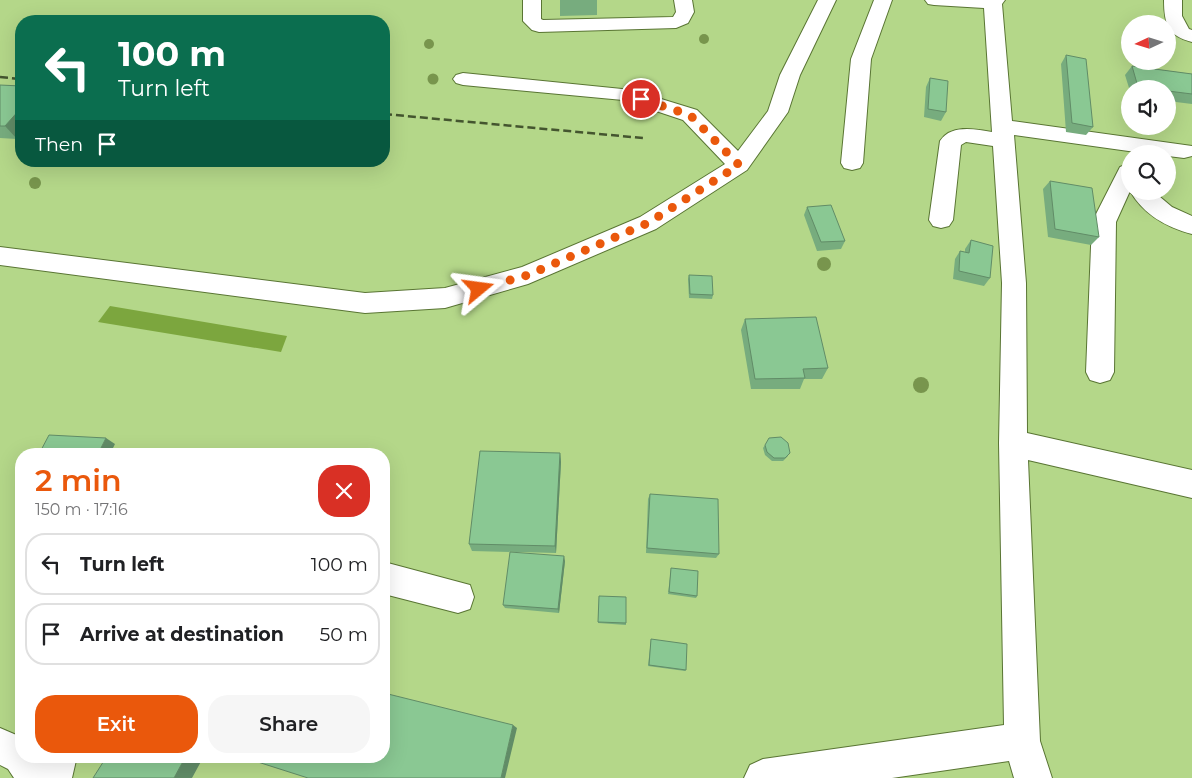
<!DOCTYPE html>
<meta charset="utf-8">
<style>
body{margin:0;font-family:Montserrat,sans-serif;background:#f6f6f6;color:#202124;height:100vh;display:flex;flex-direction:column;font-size:19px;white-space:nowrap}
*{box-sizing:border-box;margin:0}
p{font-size:16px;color:#757577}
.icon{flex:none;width:28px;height:28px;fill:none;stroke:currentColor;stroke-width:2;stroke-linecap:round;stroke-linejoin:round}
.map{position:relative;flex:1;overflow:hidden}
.drawer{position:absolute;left:15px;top:448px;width:375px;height:315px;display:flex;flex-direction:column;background:#fff;border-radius:20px;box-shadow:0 5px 20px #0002}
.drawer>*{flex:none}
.hud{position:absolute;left:15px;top:15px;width:375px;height:152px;border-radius:20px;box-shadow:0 5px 20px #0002;background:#0b6e4f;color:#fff;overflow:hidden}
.needle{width:32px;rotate:266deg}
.controls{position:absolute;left:1121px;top:15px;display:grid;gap:10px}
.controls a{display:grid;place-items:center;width:55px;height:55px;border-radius:50%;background:#fff;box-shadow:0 5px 20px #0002;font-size:25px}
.pin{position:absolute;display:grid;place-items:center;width:42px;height:42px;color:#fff;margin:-21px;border:2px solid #fff;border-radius:50%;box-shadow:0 1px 5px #0007}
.me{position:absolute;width:55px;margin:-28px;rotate:74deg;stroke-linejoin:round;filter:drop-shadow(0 0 4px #0008)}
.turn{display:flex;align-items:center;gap:18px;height:105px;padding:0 20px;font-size:22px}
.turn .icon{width:65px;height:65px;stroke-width:2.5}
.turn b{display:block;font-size:35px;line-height:42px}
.then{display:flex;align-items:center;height:48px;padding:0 20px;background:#0003;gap:10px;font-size:19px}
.round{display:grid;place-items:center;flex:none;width:52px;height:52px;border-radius:20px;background:#f6f6f6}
.overview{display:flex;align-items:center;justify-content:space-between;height:85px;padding:0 20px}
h1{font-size:30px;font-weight:600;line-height:38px;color:#ea580c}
.primary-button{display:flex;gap:10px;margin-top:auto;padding:10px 20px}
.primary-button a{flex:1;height:58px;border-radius:20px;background:#ea580c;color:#fff;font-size:20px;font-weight:600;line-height:58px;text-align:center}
.primary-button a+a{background:#f6f6f6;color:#202124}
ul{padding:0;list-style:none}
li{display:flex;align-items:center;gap:15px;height:62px;margin:0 10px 8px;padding:0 10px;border:2px solid #e0e0e0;border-radius:20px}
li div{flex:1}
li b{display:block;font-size:19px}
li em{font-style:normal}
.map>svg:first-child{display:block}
</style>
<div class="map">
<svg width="1192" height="778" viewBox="0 0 1192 778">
<rect width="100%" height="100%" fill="#bfdf99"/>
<path fill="#b4d789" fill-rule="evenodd" d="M0,0H1192V778H0ZM21,21H384V161H21ZM1130,24H1168V61H1130ZM1130,89H1168V126H1130ZM1130,154H1168V191H1130ZM21,454H384V756H21Z"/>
<path fill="#7ca63e" d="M110,306L287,336L281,352L98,322Z"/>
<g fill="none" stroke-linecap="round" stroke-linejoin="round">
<defs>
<path id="minor" d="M523,0H541V19L543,20L673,17L676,12L674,0H692L694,12L688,23L676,28L539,32L532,30L523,21Z
M818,0H836L800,75L788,112L747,170L656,229L528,284L445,308L365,313L0,265V247L365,293L445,288L522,267L640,217L725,164L683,120L623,100L463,85L456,83L453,79L456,75L463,73L632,90L697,110L738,151L768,111L780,75Z
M874,0H892L871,59L863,163L860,168L852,170L844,168L841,163L851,59Z
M925,0H1005L1002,4L1012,121L1192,146V156L1184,158L1168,156V154H1150L1014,135L1026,283L1027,433L1192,470V498L1028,460L1040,741L1052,778H1014L1009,761L892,778H744L750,765L763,759L1004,725L999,443L1002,283L993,146L966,142L961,145L953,220L949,226L941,228L933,226L929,220L940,141C951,124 975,129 992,132L984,8L934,5L928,4Z
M1164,0H1182V16L1189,29L1192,30V42C1168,36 1164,24 1164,0Z
M1128,164L1130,165V191H1153L1172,207L1192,216V234C1166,227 1144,215 1130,191L1116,222L1114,372L1110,380L1100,383L1090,380L1086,372L1092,222L1120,167Z
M384,562L470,585L474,597L470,609L458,613L384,594Z
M0,728L21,737V756H77L72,778H14L8,769L0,765Z"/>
</defs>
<use href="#minor" stroke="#597533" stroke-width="2"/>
<use href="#minor" fill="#fff" fill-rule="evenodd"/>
<path stroke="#44552f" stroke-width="2.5" stroke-dasharray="8 4" stroke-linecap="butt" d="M0,77L21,79
M384,114L643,138"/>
</g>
<g fill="#78954d">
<circle cx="704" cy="39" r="5"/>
<circle cx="429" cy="44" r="5"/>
<circle cx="433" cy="79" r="5.5"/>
<circle cx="35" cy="183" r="6"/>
<circle cx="824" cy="264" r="7"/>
<circle cx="921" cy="385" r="8"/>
</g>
<path fill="#77ac7e" d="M560,0H597V15L560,16Z
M1066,55L1093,127L1086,135L1066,132L1061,64Z
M1132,66L1192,74V104L1168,101V89H1130V91L1125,75Z
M930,78L946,112L941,121L924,117L926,87Z
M0,85L21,86V133L17,139L0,138Z
M1050,181L1099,237L1091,245L1048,237L1043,189Z
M807,207L845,241L841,249L817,251L804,215Z
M971,240L990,278L984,286L953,279L955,259L960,251L965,252V249Z
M689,275L713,295L712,299L689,298L688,279Z
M745,319L828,368L822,379H804L800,389H751L741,330Z
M765,445L788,456L783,461H772L765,455L763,448Z
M560,453L561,462L556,553L472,551L469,544Z
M650,494L719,554L716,558L646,553L648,499Z
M565,561L559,613L505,608L503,605Z
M671,568L697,596L696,598L668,594Z
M599,596L626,623V625L598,623Z
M651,639L686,670L685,671L648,666Z"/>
<path fill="#618c67" d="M21,108V133L17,139L5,126Z
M106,438L115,444L110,454H98Z
M560,453L561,462L556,553L555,546Z
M564,556L565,561L559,613L558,609Z
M513,725L517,728L505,778H501Z
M186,756H204L192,778H174Z"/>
<path fill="#8ac893" stroke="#618c67" d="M1066,55L1086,59L1093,127L1072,123Z
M1132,66L1192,74V94L1168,91V89H1151L1138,87Z
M930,78L948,81L946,112L928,109Z
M0,85L21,86V108L5,126H0Z
M1050,181L1092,188L1099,237L1055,229Z
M831,205L845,241L821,242L807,207Z
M971,240L993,246L990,278L959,271L960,251L969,253Z
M689,275L712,276L713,295L690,294Z
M816,317L828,368L803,369L805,378L755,379L745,319Z
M49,435L106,438L98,454H39Z
M781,437L788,443L790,453L785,458H774L767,452L765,445L769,438Z
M480,451L560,453L555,546L469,544Z
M650,494L718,499L719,554L647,548Z
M510,552L564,556L558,609L503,605Z
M671,568L698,571L697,596L669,592Z
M599,596L626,597V623L598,622Z
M651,639L687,644L686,670L649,665Z
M384,693L513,725L501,778H308L239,756H384Z
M107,756H186L174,778H93Z"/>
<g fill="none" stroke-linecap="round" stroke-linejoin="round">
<path stroke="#ea580c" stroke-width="9" stroke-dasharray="0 16.2" d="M479,289L528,275L648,223L739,165L690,115L641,99"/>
</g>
</svg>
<div class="controls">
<a><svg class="needle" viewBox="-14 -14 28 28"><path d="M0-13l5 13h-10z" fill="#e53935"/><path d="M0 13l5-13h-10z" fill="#757577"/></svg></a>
<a><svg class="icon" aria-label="sound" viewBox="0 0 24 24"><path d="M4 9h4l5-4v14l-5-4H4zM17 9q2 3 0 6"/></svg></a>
<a><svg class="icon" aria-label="search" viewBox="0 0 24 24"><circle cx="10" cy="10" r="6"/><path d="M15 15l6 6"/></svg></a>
</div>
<div class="pin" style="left:641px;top:99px;background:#d93025"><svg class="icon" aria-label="arrive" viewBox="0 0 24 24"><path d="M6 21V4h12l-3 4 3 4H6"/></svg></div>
<svg class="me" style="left:479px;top:289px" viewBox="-20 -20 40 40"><path d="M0-17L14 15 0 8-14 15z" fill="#ea580c" stroke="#fff" stroke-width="4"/></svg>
<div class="hud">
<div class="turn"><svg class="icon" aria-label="left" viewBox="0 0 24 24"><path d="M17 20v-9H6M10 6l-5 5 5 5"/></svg><div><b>100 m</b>Turn left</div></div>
<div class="then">Then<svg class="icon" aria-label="arrive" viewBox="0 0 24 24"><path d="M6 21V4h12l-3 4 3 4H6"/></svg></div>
</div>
<section class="drawer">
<div class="overview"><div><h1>2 min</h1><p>150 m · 17:16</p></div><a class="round" style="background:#d93025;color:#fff"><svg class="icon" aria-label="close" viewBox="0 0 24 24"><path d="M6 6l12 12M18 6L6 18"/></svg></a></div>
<ul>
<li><svg class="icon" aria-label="left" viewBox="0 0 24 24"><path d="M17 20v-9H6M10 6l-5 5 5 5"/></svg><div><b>Turn left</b></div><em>100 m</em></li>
<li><svg class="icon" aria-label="arrive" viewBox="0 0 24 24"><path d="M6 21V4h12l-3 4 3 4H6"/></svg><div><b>Arrive at destination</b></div><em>50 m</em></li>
</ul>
<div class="primary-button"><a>Exit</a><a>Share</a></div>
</section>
</div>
